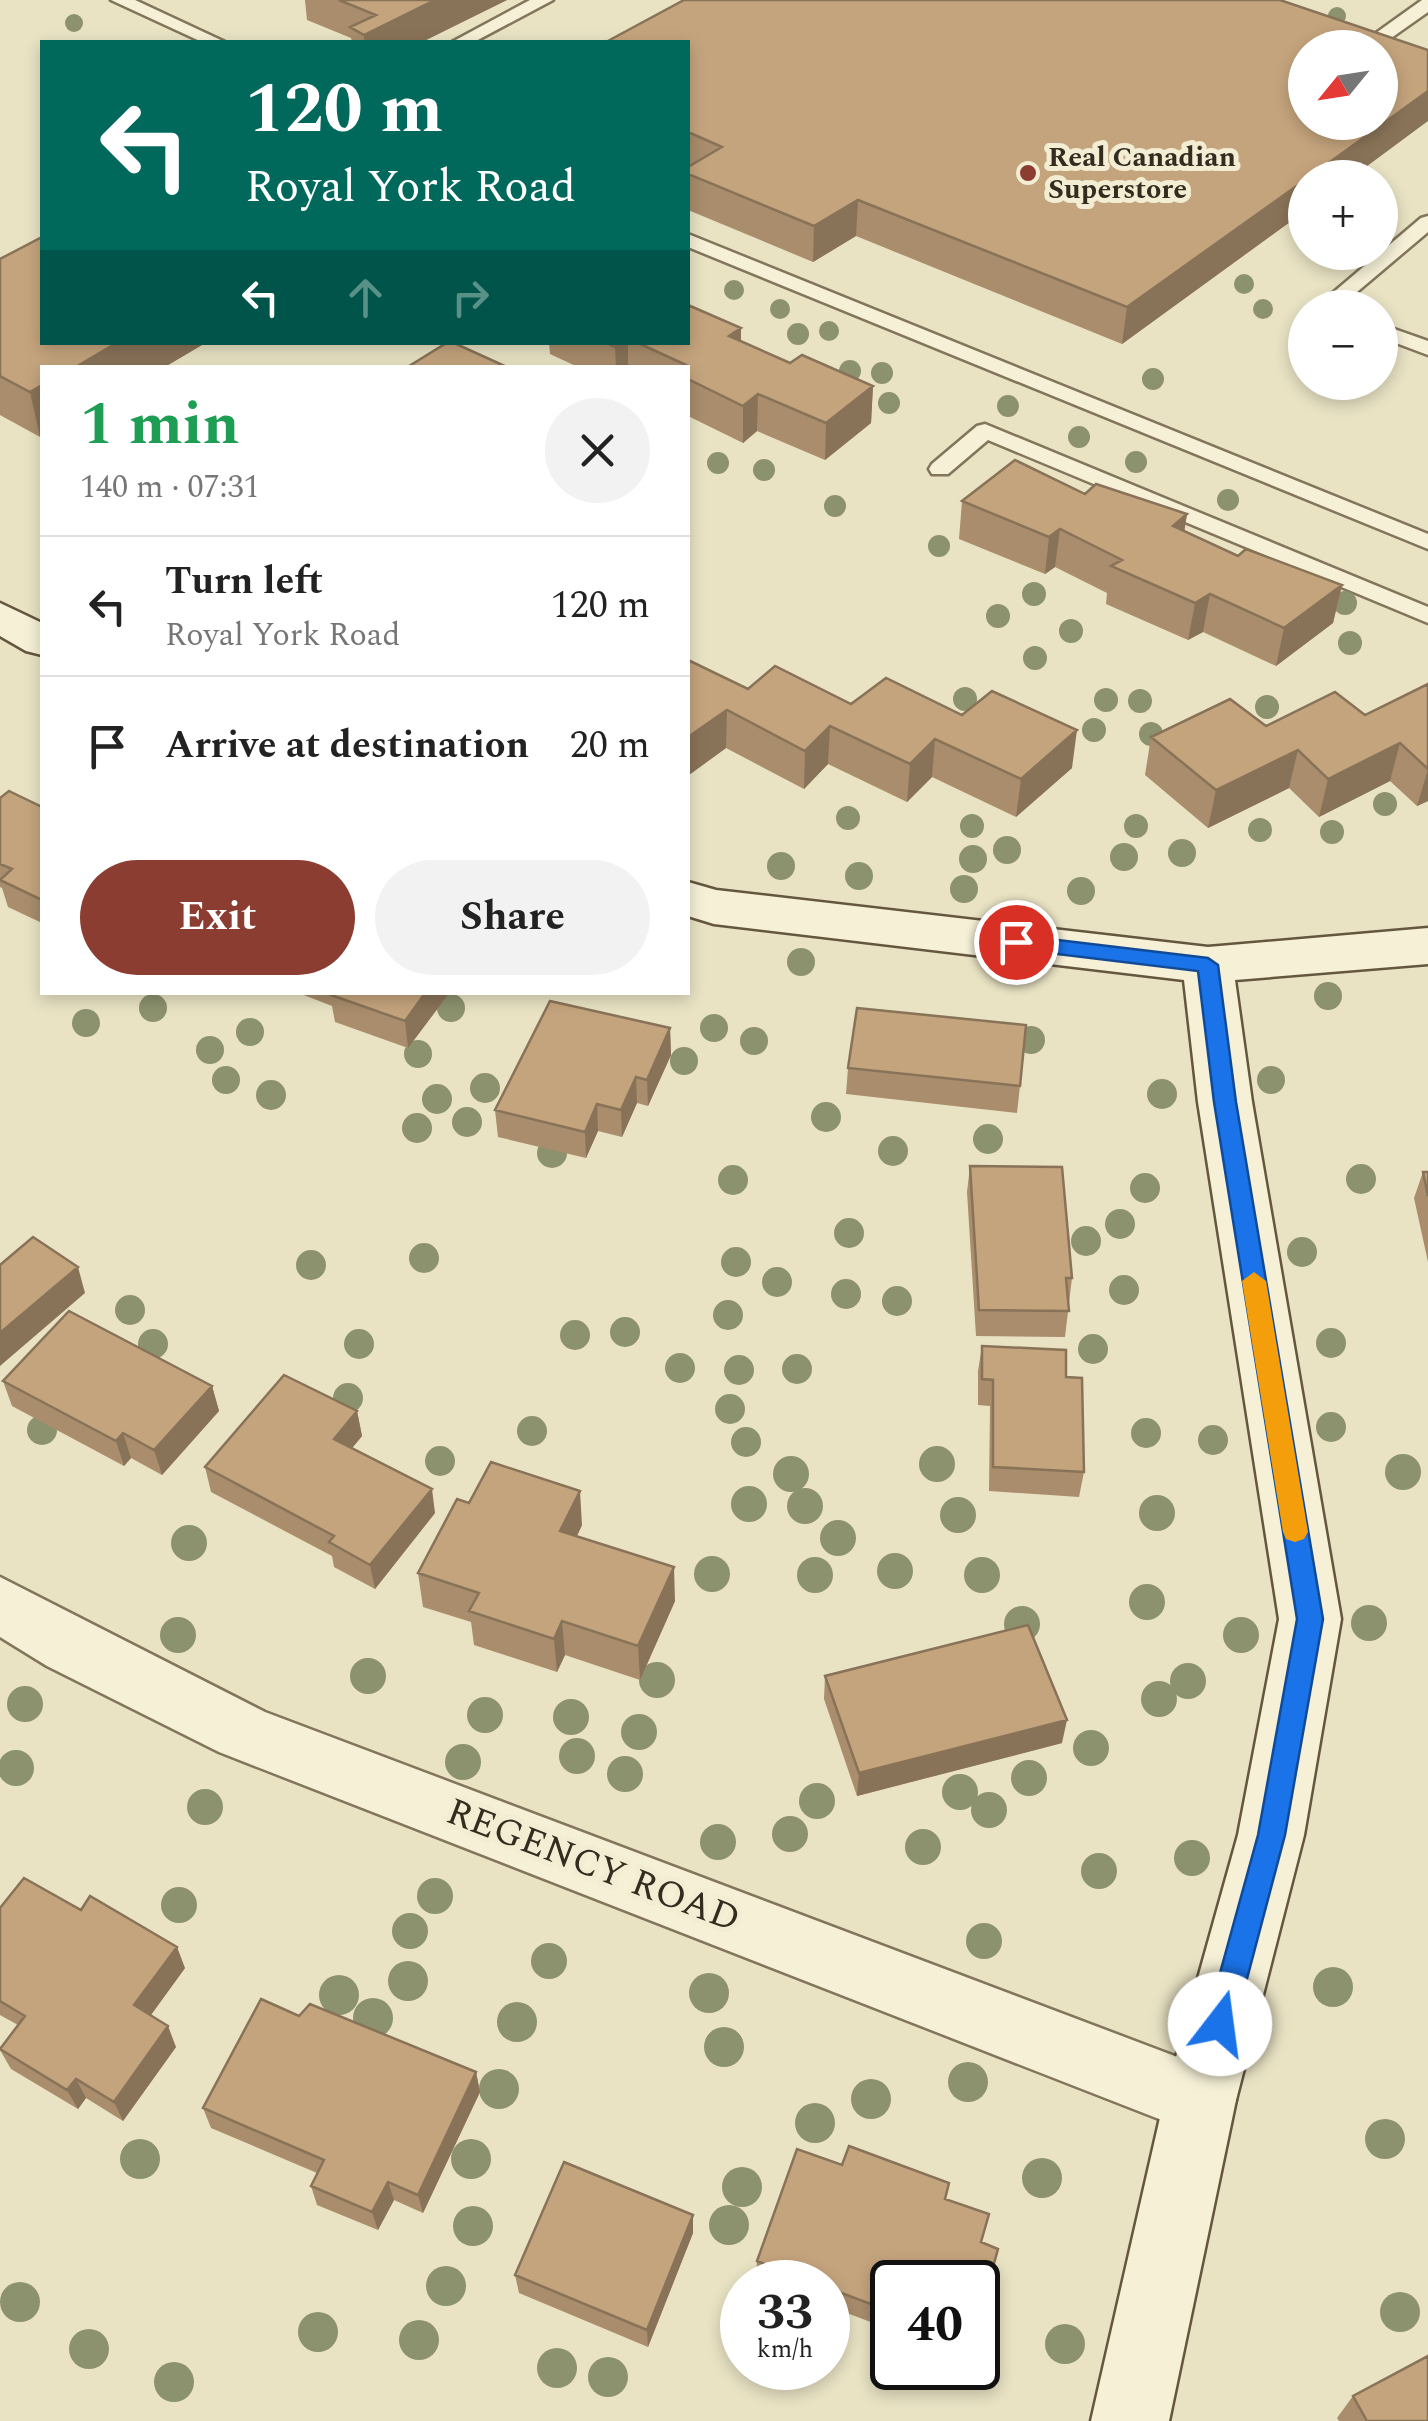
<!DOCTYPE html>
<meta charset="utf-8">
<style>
body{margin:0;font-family:Spectral,serif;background:#f2f2f2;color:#222;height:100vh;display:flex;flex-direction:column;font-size:38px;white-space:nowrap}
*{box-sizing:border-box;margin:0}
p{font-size:32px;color:#767676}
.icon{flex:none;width:55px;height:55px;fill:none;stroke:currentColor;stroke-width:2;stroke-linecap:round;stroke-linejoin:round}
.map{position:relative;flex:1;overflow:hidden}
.sheet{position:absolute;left:40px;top:365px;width:650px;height:630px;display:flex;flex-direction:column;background:#fff;border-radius:0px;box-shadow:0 5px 15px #0003}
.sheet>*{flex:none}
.guide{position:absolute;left:40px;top:40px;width:650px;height:305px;border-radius:0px;box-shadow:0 5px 15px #0003;background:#00695c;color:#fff;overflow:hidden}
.needle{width:65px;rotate:240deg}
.tools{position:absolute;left:1288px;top:30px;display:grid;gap:20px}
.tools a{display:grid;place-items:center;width:110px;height:110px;border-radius:50%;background:#fff;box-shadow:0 5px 15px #0003;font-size:50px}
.speed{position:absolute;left:720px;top:2260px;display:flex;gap:20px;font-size:50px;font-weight:700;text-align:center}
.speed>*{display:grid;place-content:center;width:130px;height:130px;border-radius:50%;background:#fff;box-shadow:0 5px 15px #0003;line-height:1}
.speed small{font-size:25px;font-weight:400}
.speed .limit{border:5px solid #111;border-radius:15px;background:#fff;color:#111}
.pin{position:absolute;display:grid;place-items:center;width:85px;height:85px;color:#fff;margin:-42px;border:5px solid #fff;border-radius:50%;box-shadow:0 2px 10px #0007}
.me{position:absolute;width:110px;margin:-55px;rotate:15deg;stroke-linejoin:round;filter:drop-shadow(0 0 8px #0008)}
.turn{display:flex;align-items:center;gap:35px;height:210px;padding:0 40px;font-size:45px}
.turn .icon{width:130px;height:130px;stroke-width:2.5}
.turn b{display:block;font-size:70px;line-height:85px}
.lanes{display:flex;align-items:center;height:95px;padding:0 40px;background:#0003;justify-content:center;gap:50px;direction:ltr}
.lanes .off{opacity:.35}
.round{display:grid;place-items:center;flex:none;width:105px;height:105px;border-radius:52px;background:#f2f2f2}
.headline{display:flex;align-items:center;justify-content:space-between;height:170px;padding:0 40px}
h1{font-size:60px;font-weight:700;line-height:75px;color:#1e9e55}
.cta{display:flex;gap:20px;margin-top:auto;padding:20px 40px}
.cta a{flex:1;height:115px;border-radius:60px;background:#8b3d32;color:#fff;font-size:40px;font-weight:700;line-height:115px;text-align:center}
.cta a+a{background:#f2f2f2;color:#222}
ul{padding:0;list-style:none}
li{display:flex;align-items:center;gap:30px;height:140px;padding:0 40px;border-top:2px solid #e0e0e0}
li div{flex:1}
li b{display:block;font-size:38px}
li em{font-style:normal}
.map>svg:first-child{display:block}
</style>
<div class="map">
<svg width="1428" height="2421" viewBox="0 0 1428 2421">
<rect width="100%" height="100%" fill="#e9e3c4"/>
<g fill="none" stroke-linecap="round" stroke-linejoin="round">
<defs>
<path id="lane" d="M111,0H135L225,42H202Z
M530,0H553L474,42H452Z
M1422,0H1428V12L1377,48H1355Z
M1428,216V232L1338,308H1315L1421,218Z
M688,234L1428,534V549L688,247Z
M1380,324L1428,341V355L1380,337Z
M985,424L1428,607V623L988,440L948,474H932L929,469L932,464L977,426Z"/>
<path id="street" d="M0,1577L265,1712L1225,2075L1236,2100L1225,2125L1200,2135L219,1752L47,1666L0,1637Z"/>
<path id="secondary" d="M0,603L42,623V655L26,651L0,636Z
M688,882L716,890L1208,947L1428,928V964L1235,980L1252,1102L1341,1619L1304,1835L1236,2100L1169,2421H1091L1164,2100L1238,1835L1279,1619L1198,1102L1184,980L714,924L688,916Z"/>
</defs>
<use href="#lane" stroke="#82755c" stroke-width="5"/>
<use href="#street" stroke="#82755c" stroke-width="5"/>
<use href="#secondary" stroke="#64563f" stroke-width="5"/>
<use href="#lane" fill="#f5f0d6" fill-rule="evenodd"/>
<use href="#street" fill="#f5f0d6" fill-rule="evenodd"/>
<use href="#secondary" fill="#f5f0d6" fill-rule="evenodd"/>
</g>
<g fill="#8c916e">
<circle cx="1337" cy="16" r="9"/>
<circle cx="74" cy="23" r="9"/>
<circle cx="1244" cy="284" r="10"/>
<circle cx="734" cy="290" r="10"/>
<circle cx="780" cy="309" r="10"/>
<circle cx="1263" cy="309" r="10"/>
<circle cx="829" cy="331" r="10"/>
<circle cx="798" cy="334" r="11"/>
<circle cx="850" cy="371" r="11"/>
<circle cx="882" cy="373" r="11"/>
<circle cx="1153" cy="379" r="11"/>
<circle cx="889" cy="403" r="11"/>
<circle cx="1008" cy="406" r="11"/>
<circle cx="1079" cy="437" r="11"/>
<circle cx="1136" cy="462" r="11"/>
<circle cx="718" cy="463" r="11"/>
<circle cx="764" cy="470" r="11"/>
<circle cx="1228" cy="500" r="11"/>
<circle cx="835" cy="506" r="11"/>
<circle cx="939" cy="546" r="11"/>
<circle cx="1034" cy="594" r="12"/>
<circle cx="1345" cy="603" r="12"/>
<circle cx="998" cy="616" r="12"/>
<circle cx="1071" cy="631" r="12"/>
<circle cx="1350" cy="643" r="12"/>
<circle cx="1035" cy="658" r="12"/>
<circle cx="965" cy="699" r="12"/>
<circle cx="1106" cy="700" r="12"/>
<circle cx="1140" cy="701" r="12"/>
<circle cx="1267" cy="707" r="12"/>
<circle cx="1094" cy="730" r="12"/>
<circle cx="1151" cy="734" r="12"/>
<circle cx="1385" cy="804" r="12"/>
<circle cx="848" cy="818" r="12"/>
<circle cx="972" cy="826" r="12"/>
<circle cx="1136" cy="826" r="12"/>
<circle cx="1260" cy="830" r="12"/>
<circle cx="1332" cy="832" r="12"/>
<circle cx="1007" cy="850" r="14"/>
<circle cx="1182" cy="853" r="14"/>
<circle cx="1124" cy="857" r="14"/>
<circle cx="973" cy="859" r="14"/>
<circle cx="781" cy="866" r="14"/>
<circle cx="859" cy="876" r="14"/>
<circle cx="964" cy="889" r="14"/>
<circle cx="1081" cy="891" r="14"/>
<circle cx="801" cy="962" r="14"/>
<circle cx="1328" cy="996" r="14"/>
<circle cx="153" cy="1008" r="14"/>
<circle cx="451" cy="1008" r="14"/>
<circle cx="86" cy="1023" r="14"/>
<circle cx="714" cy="1028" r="14"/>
<circle cx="250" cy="1032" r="14"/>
<circle cx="1031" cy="1040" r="14"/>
<circle cx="754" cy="1041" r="14"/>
<circle cx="210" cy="1050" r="14"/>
<circle cx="418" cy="1054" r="14"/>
<circle cx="684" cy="1061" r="14"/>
<circle cx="226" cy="1080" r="14"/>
<circle cx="1271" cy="1080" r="14"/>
<circle cx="485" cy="1088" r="15"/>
<circle cx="1162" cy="1094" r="15"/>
<circle cx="271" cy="1095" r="15"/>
<circle cx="437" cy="1099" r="15"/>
<circle cx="826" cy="1117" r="15"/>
<circle cx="467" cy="1122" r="15"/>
<circle cx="417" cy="1128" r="15"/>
<circle cx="988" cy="1139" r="15"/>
<circle cx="893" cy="1151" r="15"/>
<circle cx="552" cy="1153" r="15"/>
<circle cx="1361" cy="1179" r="15"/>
<circle cx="733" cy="1180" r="15"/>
<circle cx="1145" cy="1188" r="15"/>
<circle cx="1120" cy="1224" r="15"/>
<circle cx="849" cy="1233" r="15"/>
<circle cx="1086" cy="1241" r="15"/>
<circle cx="1302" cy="1252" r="15"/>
<circle cx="424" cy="1258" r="15"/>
<circle cx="736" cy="1262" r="15"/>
<circle cx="311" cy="1265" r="15"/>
<circle cx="777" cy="1282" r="15"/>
<circle cx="1124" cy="1290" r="15"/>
<circle cx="846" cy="1294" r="15"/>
<circle cx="897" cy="1301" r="15"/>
<circle cx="130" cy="1310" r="15"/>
<circle cx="728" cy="1315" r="15"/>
<circle cx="625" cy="1332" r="15"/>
<circle cx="575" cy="1335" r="15"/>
<circle cx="1331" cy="1343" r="15"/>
<circle cx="153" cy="1344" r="15"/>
<circle cx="359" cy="1344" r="15"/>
<circle cx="1093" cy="1349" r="15"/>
<circle cx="680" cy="1368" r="15"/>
<circle cx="797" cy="1369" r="15"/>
<circle cx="739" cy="1370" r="15"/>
<circle cx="348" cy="1398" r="15"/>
<circle cx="730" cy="1409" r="15"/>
<circle cx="1331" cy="1427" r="15"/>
<circle cx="42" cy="1430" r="15"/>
<circle cx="532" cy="1431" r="15"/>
<circle cx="1146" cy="1433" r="15"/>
<circle cx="1213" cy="1440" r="15"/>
<circle cx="746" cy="1442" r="15"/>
<circle cx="440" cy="1461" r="15"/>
<circle cx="937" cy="1464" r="18"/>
<circle cx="1403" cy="1472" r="18"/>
<circle cx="791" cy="1474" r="18"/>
<circle cx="749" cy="1504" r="18"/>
<circle cx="805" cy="1506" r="18"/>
<circle cx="1157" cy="1513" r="18"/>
<circle cx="958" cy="1515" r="18"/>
<circle cx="838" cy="1538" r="18"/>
<circle cx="189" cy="1543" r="18"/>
<circle cx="895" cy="1571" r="18"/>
<circle cx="712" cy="1574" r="18"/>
<circle cx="815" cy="1575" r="18"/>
<circle cx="982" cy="1575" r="18"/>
<circle cx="1147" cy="1602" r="18"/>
<circle cx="1369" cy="1623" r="18"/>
<circle cx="1022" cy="1624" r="18"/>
<circle cx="178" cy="1635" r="18"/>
<circle cx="1241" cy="1635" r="18"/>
<circle cx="368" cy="1676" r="18"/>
<circle cx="657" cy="1680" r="18"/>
<circle cx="1188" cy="1681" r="18"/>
<circle cx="1159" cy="1699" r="18"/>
<circle cx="25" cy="1704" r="18"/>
<circle cx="485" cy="1715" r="18"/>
<circle cx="571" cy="1717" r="18"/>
<circle cx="639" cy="1732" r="18"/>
<circle cx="1091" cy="1748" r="18"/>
<circle cx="577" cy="1756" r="18"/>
<circle cx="463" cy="1762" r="18"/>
<circle cx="16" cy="1768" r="18"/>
<circle cx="625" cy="1774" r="18"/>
<circle cx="1029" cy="1778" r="18"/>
<circle cx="960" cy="1792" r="18"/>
<circle cx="817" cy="1801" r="18"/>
<circle cx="205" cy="1807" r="18"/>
<circle cx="989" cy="1810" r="18"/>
<circle cx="790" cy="1834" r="18"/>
<circle cx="718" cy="1842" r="18"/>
<circle cx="923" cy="1847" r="18"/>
<circle cx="1192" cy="1858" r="18"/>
<circle cx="1099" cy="1871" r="18"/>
<circle cx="435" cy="1896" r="18"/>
<circle cx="179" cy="1905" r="18"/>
<circle cx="410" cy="1931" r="18"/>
<circle cx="984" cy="1941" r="18"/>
<circle cx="549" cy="1961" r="18"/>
<circle cx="408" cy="1981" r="20"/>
<circle cx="1333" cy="1987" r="20"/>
<circle cx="709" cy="1993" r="20"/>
<circle cx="339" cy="1995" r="20"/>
<circle cx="373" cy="2018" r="20"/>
<circle cx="517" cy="2022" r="20"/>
<circle cx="724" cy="2047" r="20"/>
<circle cx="968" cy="2082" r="20"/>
<circle cx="499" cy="2089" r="20"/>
<circle cx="871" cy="2099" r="20"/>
<circle cx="815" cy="2123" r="20"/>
<circle cx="1385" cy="2139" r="20"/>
<circle cx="140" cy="2159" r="20"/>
<circle cx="471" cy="2159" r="20"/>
<circle cx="1042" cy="2178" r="20"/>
<circle cx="742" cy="2187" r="20"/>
<circle cx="729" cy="2225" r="20"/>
<circle cx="473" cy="2226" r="20"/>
<circle cx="446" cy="2286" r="20"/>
<circle cx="20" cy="2302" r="20"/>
<circle cx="1400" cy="2312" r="20"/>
<circle cx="318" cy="2332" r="20"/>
<circle cx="419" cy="2340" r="20"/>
<circle cx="1065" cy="2344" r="20"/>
<circle cx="89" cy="2349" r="20"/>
<circle cx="557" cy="2368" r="20"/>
<circle cx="608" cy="2377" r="20"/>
<circle cx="174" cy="2382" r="20"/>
</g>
<path fill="#a98d6c" d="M305,0H507L422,42H352L351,38L307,20Z
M688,42L1305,178V211L1122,344L856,236L813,262L688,210Z
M0,259L42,342H207L163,368H42V436L40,437L0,415Z
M741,328V341L790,363L873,386L871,423L825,460L757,431L743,443L688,416V368H580L550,354L549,342H688Z
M1085,494L1187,514L1184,532L1238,556L1342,585L1333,623L1276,666L1203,632L1188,640L1106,604L1107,593L1055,567L1045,574L959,539L962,501Z
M688,660L748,689L851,704L1072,768L1016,817L932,777L907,802L828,764L804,789L726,748L689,775Z
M1428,684V801L1417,806L1390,781L1319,817L1289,788L1208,828L1145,775L1151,737L1266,726L1365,715Z
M0,798L42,807V923L8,907L2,888L0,887Z
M296,992H450L408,1048L335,1022L332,1006Z
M670,1028L671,1055L648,1106L637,1103L622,1137L598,1131L586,1158L498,1137L495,1110Z
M848,1068L1020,1086L1017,1113L846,1094Z
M970,1166L1072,1278L1065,1337L976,1336L967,1192Z
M1423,1172H1428V1262L1414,1198Z
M982,1346L1066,1377L1084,1472L1079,1497L989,1491L990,1406L978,1405V1371Z
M3,1381L212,1386L219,1411L162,1475L131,1458L124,1466L12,1406Z
M357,1411L362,1436L352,1448L435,1513L375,1589L334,1567L332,1556L211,1492L205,1467Z
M469,1503L582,1525L577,1536L675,1601L640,1680L565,1655L557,1672L474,1645L471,1622L423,1607L418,1573Z
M825,1676L1062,1743L857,1796L824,1699Z
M0,1908L185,1968L150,2016L176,2047L123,2121L86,2098L78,2109L11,2069L0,2050L18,2025L0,2015Z
M299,2016L476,2072L480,2092L423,2213L394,2200L378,2230L317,2205L311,2186L317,2173L211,2128L203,2108Z
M693,2215V2233L648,2347L519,2293L515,2275Z
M757,2261L892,2282V2330L828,2306V2282H766L756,2279Z
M1353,2396L1428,2421H1339L1337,2418Z"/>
<path fill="#897358" d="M435,0H507L422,42H364V35Z
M1428,91V121L1351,178H1308Z
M1305,180V211L1122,344L1127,307Z
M858,200L856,236L813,262L814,226Z
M741,328V365L729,336Z
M118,342H207L163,368H74Z
M622,342H628V368H616L615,347Z
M42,385V436L40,437L30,392Z
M873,386L871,423L825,460L826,423Z
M758,394L757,431L743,443V406Z
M1187,514L1181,552L1173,526Z
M1060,529L1055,567L1045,574L1049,537Z
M1342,585L1333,623L1276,666L1284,628Z
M1210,594L1203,632L1188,640L1195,603Z
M727,710L726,748L689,775L688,737Z
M830,726L828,764L804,789L805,751Z
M1077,730L1072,768L1016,817L1021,779Z
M935,739L932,777L907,802L910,764Z
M1400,743L1390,781L1319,817L1328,779Z
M1298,750L1289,788L1208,828L1216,790Z
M1428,769V801L1417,806Z
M426,992H450L408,1048L405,1021Z
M670,1028L671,1055L648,1106L647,1080Z
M636,1077L637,1103L622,1137L621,1110Z
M597,1104L598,1131L586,1158L585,1132Z
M78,1267L85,1293L0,1366V1333Z
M212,1386L219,1411L162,1475L154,1450Z
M357,1411L362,1436L339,1464L334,1439Z
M123,1433L131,1458L124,1466L116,1441Z
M432,1489L435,1513L375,1589L370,1565Z
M580,1491L582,1525L563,1565L560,1531Z
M674,1567L675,1601L640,1680L638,1646Z
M562,1621L565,1655L557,1672L554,1639Z
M1067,1720L1062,1743L857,1796L859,1773Z
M177,1947L185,1968L143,2026L134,2005Z
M168,2026L176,2047L123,2121L114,2102Z
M476,2072L480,2092L423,2213L418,2195Z
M76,2079L86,2098L78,2109L67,2090Z
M388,2182L394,2200L378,2230L372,2212Z
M693,2215V2233L648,2347L647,2330Z"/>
<path fill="#c4a47d" stroke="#897358" stroke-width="2.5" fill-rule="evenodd" d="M339,0H435L364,35L350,27L376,15Z
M684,0H1280L1428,50V91L1308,178H1305V180L1127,307L858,200L814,226L688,174V167L722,147L688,132V42H606ZM1305,48H1380V122H1305Z
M42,237V342H118L74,368H42V385L30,392L0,376V259Z
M688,305L741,328L729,336L790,363L802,355L873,386L826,423L758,394L743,406L688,379V368H681L686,365L636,342H688Z
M448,342H452L509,368H406Z
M605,342H622L615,347Z
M1015,460L1085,494L1096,484L1187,514L1173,526L1238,556L1246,549L1342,585L1284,628L1210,594L1195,603L1111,566L1122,560L1060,529L1049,537L962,501Z
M688,660L748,689L775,666L851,704L886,678L962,715L992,691L1077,730L1021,779L935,739L910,764L830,726L805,751L727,710L688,737Z
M1428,684V769L1400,743L1328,779L1298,750L1216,790L1151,737L1230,699L1266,726L1335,692L1365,715Z
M9,791L42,807V900L0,880L12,869L0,864V798Z
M333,992H426L405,1021L331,995Z
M550,1001L670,1028L647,1080L636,1077L621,1110L597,1104L585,1132L495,1110Z
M857,1008L1026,1025L1020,1086L848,1068Z
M970,1166L1062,1167L1072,1278H1066L1069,1311L979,1310Z
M1423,1172H1428V1196Z
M33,1237L78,1267L0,1333V1265Z
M69,1311L212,1386L154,1450L123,1433L116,1441L3,1381Z
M982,1346L1066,1350V1377L1082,1378L1084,1472L993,1467V1380L982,1379Z
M284,1375L357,1411L334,1439L432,1489L370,1565L329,1542L334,1536L205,1467Z
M491,1462L580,1491L560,1531L674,1567L638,1646L562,1621L554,1639L469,1611L479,1593L418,1573L457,1499L469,1503Z
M1028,1625L1067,1720L859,1773L825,1676Z
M24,1878L81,1910L90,1896L177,1947L134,2005L168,2026L114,2102L76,2079L67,2090L0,2049L25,2016L0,2001V1908Z
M261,1999L299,2016L310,2004L476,2072L418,2195L388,2182L372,2212L311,2186L324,2160L203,2108Z
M849,2146L949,2183L945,2199L989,2214L981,2242L998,2249L978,2321V2282H892V2312L828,2288V2282H813L757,2261L797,2149L842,2165Z
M564,2162L693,2215L647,2330L515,2275Z
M1428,2356V2421H1367L1353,2396Z"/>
<path fill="#1a73e8" stroke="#114b97" stroke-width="2.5" d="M1016,935L1208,958L1218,965L1236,1102L1323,1619L1285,1835L1235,2024L1230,2034L1220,2038L1210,2034L1206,2024L1258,1835L1297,1619L1214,1102L1198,971L1008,948L1005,942Z"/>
<path fill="#f59e0b" d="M1254,1272L1266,1281L1308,1532L1304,1539L1295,1542L1286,1539L1283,1532L1242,1281Z"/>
<circle fill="#8b3d32" stroke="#f2edd3" stroke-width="4" cx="1028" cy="173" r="10"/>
<g text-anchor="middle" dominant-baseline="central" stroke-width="10" stroke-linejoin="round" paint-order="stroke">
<g font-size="28" font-weight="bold" fill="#342c1f" stroke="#f2edd3" text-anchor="start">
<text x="1048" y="157">Real Canadian<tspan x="1048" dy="32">Superstore</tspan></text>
</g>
<g font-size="38" fill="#342c1f" stroke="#f2edd3">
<text transform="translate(593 1866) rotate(21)">REGENCY ROAD</text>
</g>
</g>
</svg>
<div class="tools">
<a><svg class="needle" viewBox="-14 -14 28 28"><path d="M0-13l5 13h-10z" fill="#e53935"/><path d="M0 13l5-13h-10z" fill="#767676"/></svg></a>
<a>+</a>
<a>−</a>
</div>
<div class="speed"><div>33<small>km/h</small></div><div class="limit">40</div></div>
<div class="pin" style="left:1016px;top:942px;background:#d93025"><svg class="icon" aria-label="arrive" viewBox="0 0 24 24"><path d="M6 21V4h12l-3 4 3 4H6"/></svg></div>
<svg class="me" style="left:1220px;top:2024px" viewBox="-20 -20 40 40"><circle r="19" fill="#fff"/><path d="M0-13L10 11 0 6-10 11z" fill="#1a73e8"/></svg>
<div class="guide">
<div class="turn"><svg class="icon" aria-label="left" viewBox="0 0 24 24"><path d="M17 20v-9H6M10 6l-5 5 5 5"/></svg><div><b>120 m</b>Royal York Road</div></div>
<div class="lanes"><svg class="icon" aria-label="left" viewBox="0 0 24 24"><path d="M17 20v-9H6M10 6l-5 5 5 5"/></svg><svg class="icon off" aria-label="ahead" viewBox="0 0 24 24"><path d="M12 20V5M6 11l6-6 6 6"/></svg><svg class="icon off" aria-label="right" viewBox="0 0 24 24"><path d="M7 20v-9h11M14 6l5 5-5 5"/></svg></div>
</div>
<section class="sheet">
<div class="headline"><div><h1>1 min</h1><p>140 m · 07:31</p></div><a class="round"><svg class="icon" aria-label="close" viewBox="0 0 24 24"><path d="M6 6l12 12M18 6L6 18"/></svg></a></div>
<ul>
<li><svg class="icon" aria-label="left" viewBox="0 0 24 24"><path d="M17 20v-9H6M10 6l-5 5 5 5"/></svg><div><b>Turn left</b><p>Royal York Road</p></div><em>120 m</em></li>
<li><svg class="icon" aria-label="arrive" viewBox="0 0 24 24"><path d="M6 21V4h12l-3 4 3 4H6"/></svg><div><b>Arrive at destination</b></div><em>20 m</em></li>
</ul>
<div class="cta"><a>Exit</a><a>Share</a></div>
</section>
</div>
